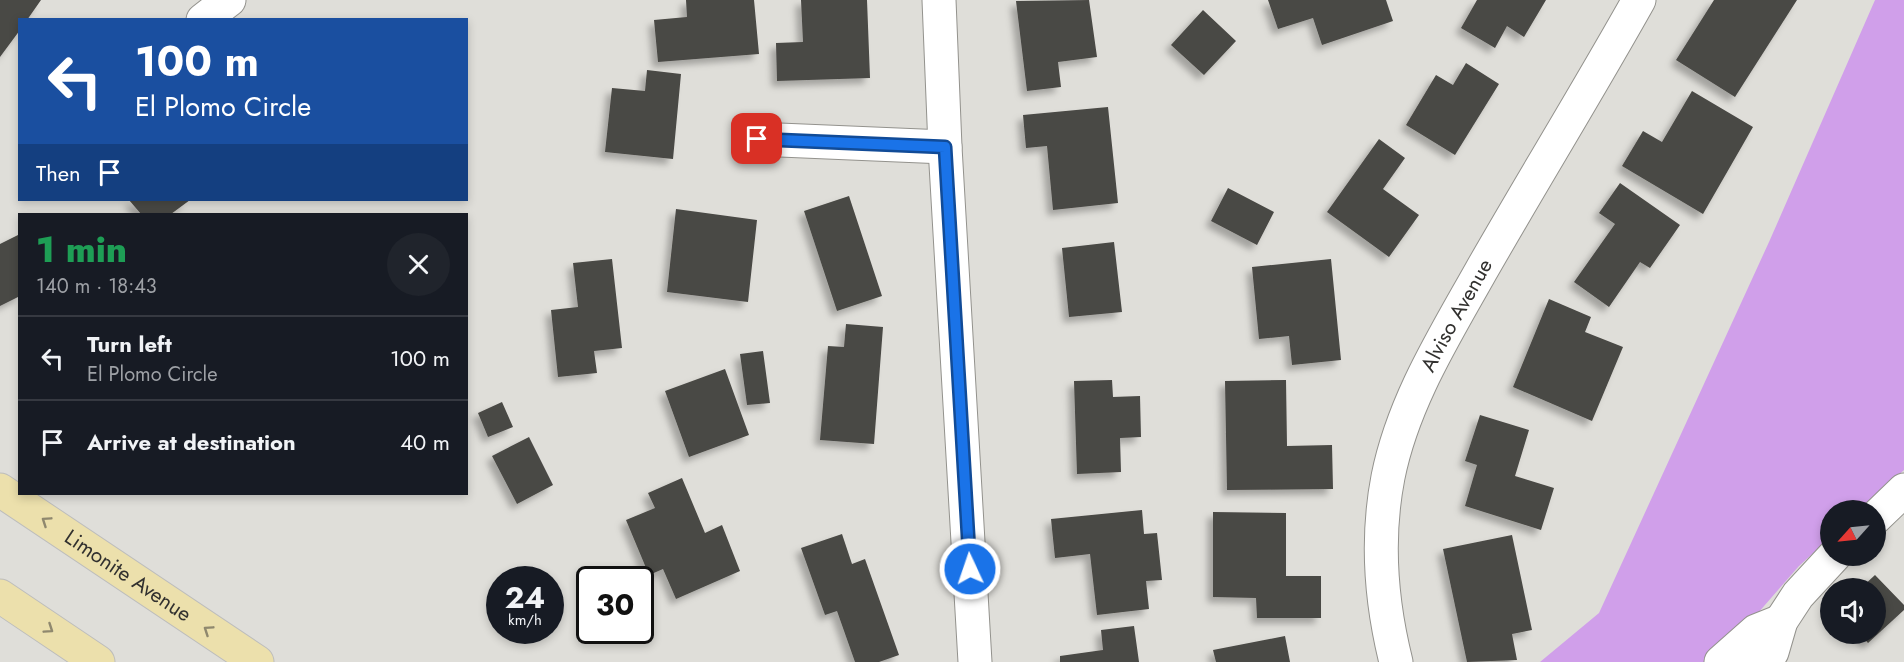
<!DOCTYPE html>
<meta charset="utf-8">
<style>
body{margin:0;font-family:Jost,sans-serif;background:#20242c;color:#f1f3f6;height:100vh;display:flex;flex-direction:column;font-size:22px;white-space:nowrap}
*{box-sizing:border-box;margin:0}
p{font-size:20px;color:#9ea1a6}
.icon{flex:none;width:33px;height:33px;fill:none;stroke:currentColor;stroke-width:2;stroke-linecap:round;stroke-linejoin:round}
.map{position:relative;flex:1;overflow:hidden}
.drawer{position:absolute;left:18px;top:213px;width:450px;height:282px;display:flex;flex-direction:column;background:#171b24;border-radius:0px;box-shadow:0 3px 9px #0003}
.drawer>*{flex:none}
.guide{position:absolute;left:18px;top:18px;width:450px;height:183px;border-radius:0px;box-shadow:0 3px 9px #0003;background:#1a4fa0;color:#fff;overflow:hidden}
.needle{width:39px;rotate:243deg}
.buttons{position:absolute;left:1820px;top:500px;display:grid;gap:12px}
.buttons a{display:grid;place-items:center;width:66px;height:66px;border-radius:50%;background:#171b24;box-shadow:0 3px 9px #0003;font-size:30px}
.speed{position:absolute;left:486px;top:566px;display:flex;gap:12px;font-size:30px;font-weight:700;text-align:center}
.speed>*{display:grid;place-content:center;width:78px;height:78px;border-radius:50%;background:#171b24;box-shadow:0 3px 9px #0003;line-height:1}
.speed small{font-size:15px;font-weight:400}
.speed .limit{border:3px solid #111;border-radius:9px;background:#fff;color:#111}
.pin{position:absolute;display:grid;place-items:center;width:51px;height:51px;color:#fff;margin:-26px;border-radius:12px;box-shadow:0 3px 9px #0006}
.me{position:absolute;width:66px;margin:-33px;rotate:357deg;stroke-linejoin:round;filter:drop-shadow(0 0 4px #0008)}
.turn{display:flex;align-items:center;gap:21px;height:126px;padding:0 18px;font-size:27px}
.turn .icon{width:78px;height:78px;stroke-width:2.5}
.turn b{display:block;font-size:42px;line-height:51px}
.then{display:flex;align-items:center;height:57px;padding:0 18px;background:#0003;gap:12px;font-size:22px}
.round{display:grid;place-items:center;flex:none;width:63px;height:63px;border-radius:32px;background:#20242c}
.overview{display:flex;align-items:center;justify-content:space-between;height:102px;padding:0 18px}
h1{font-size:36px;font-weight:800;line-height:45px;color:#1e9e55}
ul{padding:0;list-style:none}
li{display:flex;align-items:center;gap:18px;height:84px;padding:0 18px;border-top:2px solid #363941}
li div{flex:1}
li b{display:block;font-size:22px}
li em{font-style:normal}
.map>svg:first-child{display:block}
</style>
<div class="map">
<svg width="1904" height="662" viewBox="0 0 1904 662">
<defs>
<filter id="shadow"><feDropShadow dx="-5.5" dy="5.5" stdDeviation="3" flood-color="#0004"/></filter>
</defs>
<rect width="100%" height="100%" fill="#dfded9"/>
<path fill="#d09fea" d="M1875,0H1904V470L1860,510H1830V538L1799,566L1751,621L1709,662H1540L1599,613L1769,242Z"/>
<path fill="#494844" filter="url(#shadow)" d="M0,0H41L27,20H20V30L0,57Z
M686,0H754L759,54L658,62L654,20L687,17Z
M801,0H867L870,78L777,81L776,43L803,42Z
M1089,0L1097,57L1058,62L1061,87L1027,91L1016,1Z
M1268,0H1386L1393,21L1322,45L1313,18L1278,29Z
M1477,0H1546L1524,37L1507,26L1495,48L1461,28Z
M1714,0H1797L1735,97L1676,60Z
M1203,10L1236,41L1204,75L1171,45Z
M1466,63L1499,84L1455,155L1406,125L1436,75L1453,85Z
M647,70L681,74L673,159L605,152L612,88L645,91Z
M1692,91L1753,127L1703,214L1622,166L1643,131L1662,142Z
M1108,107L1118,203L1053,210L1047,146L1026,148L1023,115Z
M1379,139L1405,158L1383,189L1419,215L1389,257L1327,212Z
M1620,183L1680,225L1650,268L1640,262L1609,307L1574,282L1615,224L1599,213Z
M1228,188L1274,212L1257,245L1211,221Z
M849,196L882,296L837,311L804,211Z
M129,200H190L171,214H141Z
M676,209L757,220L748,302L667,292Z
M20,234V296L0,306V244Z
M1114,242L1122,312L1069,317L1062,248Z
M612,259L622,348L594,351L597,373L558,377L551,310L578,307L573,263Z
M1331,259L1341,360L1292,365L1289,336L1259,339L1252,267Z
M1549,299L1591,317L1585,332L1623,347L1592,421L1513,387Z
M846,324L883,327L874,444L820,440L828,346L844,347Z
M763,351L770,403L747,405L740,354Z
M725,369L749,435L689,457L665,391Z
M1112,380L1113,397L1140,396L1141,437L1120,438L1121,472L1077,474L1074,381Z
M1286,380L1287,446L1332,445L1333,489L1227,490L1225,381Z
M502,402L513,427L488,437L478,413Z
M1480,415L1529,430L1515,476L1554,488L1541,530L1465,506L1477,465L1465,461Z
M529,437L553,485L517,504L492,456Z
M682,478L705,533L722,525L740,571L676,599L663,569L649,575L626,520L655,508L648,493Z
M1142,510L1144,534L1157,533L1162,580L1146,581L1149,609L1097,615L1090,554L1055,558L1051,519Z
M1213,512L1286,513V576H1321V618H1257L1256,598L1213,597Z
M842,534L852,564L865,559L899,655L879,662H855L837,611L825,615L801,548Z
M1512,535L1532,630L1512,634L1517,660L1467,662L1443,549Z
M1875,575L1904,605V610L1868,643L1859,633H1875V588H1861Z
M1134,626L1139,662H1060V656L1103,650L1101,630Z
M1285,636L1290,662H1216L1213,650Z"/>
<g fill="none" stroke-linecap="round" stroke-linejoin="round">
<defs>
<g id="minor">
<path d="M939,0L945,147L975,662"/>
<path d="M203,20L229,0"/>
<path d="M757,139L945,147"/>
<path d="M1875,518L1904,490"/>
<path id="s1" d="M1396,662C1381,602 1376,539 1388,477C1403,402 1444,337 1481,271C1533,180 1588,91 1639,0"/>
<path d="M1721,662L1756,631L1781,621"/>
<path d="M1761,662L1772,652L1781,621L1798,595L1835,555"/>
</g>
<g id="major">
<path id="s2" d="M0,490L257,662"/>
<path d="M0,596L98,662"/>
</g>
</defs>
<use href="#minor" stroke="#93928d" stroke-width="35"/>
<use href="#major" stroke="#bdbdbc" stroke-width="35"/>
<use href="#minor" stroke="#fff" stroke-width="33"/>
<use href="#major" stroke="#ece0ac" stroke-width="33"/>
</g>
<defs><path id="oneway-chevron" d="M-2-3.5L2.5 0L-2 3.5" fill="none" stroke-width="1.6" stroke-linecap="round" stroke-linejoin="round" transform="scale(1.5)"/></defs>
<g stroke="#8f886e">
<use href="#oneway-chevron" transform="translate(46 521) rotate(-146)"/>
<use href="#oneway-chevron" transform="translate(49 629) rotate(34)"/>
<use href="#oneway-chevron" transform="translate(208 630) rotate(-146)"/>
</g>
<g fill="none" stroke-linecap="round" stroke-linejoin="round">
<defs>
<path id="route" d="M757,139L945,147L970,569"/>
</defs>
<use href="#route" stroke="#114b97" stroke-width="15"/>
<use href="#route" stroke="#1a73e8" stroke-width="10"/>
</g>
<g text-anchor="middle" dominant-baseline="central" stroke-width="6" stroke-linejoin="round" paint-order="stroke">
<g font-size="21" fill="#32312f" stroke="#dfded9">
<text stroke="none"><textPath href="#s1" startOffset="363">Alviso Avenue</textPath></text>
<text stroke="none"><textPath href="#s2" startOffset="154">Limonite Avenue</textPath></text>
</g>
</g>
</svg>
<div class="buttons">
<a><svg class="needle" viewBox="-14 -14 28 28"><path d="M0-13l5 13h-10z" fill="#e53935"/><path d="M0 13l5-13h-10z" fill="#9ea1a6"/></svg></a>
<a><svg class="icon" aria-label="sound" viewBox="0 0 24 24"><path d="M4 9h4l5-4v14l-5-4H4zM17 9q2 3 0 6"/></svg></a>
</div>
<div class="speed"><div>24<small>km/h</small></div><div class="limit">30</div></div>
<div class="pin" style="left:757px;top:139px;background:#d93025"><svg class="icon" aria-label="arrive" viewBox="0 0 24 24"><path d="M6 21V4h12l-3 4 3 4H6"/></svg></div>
<svg class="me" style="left:970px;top:569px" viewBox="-20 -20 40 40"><circle r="17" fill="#1a73e8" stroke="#fff" stroke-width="3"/><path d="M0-11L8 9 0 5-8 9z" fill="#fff"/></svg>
<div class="guide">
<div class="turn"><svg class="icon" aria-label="left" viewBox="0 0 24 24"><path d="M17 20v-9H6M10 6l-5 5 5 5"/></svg><div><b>100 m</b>El Plomo Circle</div></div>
<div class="then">Then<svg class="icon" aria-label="arrive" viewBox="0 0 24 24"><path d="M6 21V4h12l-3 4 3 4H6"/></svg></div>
</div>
<section class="drawer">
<div class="overview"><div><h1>1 min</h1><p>140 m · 18:43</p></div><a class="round"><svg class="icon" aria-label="close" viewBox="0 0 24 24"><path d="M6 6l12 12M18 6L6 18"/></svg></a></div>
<ul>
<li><svg class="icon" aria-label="left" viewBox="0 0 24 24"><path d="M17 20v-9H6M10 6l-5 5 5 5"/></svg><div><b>Turn left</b><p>El Plomo Circle</p></div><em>100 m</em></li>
<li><svg class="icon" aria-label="arrive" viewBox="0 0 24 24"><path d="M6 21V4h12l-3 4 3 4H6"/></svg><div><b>Arrive at destination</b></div><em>40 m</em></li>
</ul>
</section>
</div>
